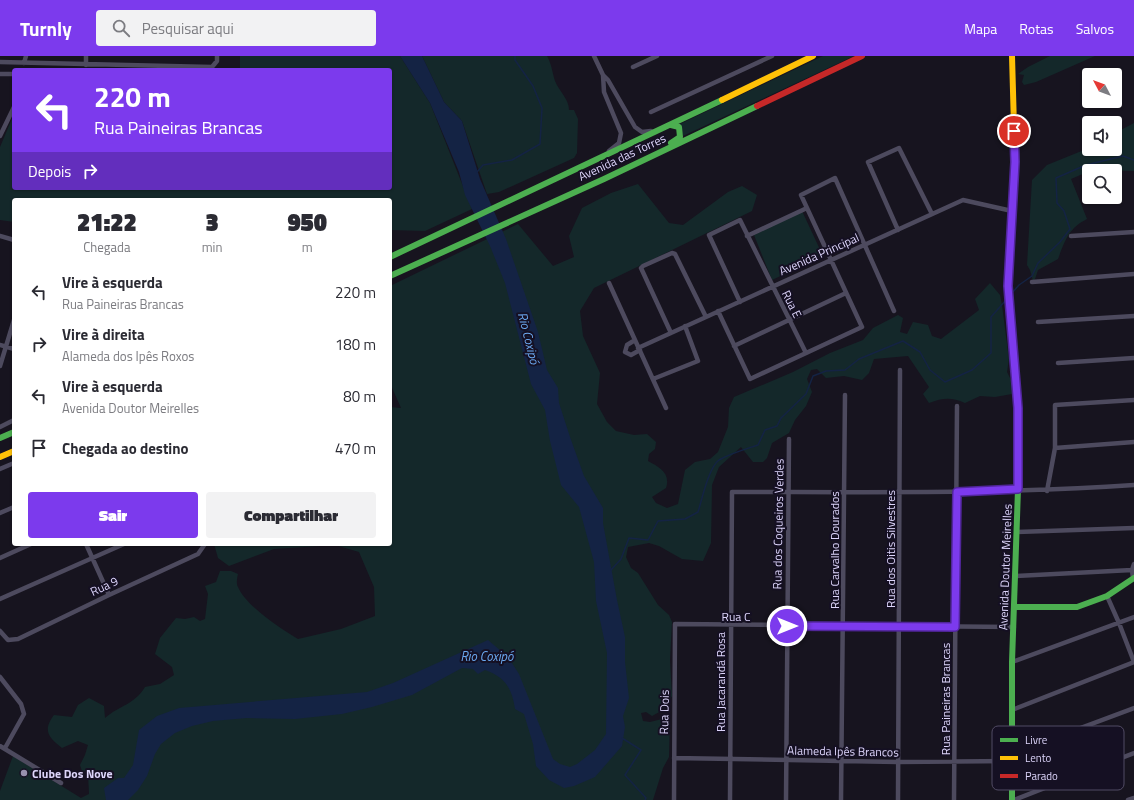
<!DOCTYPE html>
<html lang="pt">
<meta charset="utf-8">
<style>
body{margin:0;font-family:"Titillium Web",sans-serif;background:#f2f2f3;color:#2b2b33;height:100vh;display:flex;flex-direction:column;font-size:15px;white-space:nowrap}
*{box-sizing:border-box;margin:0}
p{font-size:13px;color:#7c7c81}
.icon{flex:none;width:22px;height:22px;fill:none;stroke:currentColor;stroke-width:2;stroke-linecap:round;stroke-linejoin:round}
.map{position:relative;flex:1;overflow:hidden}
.drawer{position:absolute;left:12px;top:142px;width:380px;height:348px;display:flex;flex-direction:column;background:#fff;border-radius:4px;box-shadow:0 1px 3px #0004}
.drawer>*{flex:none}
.guide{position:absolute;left:12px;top:12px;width:380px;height:122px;border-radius:4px;box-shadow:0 1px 3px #0004;background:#7c3aed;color:#fff;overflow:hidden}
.needle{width:26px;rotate:311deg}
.buttons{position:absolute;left:1082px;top:12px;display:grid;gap:8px}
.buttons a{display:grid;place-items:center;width:40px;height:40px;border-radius:4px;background:#fff;box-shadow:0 1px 3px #0004;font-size:20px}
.pin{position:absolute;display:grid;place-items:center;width:34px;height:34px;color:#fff;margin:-17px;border:2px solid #fff;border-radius:50%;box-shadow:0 1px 4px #0007}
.me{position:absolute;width:44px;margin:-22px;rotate:90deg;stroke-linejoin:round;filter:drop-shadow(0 0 3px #0008)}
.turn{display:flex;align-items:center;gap:14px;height:84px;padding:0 16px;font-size:18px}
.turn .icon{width:52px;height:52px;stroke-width:2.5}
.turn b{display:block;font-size:28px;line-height:34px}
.then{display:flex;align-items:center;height:38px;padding:0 16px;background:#0003;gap:8px;font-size:15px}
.eta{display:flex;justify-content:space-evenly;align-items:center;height:68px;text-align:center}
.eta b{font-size:24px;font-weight:800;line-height:28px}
.cta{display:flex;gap:8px;margin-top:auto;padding:8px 16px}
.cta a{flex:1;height:46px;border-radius:4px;background:#7c3aed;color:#fff;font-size:16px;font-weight:800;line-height:46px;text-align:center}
.cta a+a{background:#f2f2f3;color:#2b2b33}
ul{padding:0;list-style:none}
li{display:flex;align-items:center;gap:12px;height:52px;padding:0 16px}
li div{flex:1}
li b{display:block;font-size:15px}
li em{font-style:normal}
header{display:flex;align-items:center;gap:24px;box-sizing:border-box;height:56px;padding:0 20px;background:#7c3aed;color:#fff}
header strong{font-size:19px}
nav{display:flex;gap:22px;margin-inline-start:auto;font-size:14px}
.search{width:280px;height:36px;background:#f2f2f3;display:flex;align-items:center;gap:10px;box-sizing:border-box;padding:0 14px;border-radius:4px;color:#7c7c81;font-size:15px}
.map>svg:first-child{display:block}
</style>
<header>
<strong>Turnly</strong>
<div class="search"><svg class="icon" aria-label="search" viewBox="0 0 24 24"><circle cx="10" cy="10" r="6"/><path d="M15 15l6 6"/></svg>Pesquisar aqui</div>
<nav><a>Mapa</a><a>Rotas</a><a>Salvos</a></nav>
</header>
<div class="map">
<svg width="1134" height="744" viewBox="0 0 1134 744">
<rect width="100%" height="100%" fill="#17141f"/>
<path fill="#14282a" d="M240,0H400L430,47L472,153L425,175L390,174V144H14V166L0,164V91L14,58V132H390V14H240Z
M422,0H547C552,9 552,16 555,25C559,35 569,43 569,54H574L578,63L577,97L574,102L499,136L487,138L462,65L444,46Z
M823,0H854L683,80L680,68Z
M1050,0H1095L1036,26L1024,29L1022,26L1024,19L1018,18L1028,11Z
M1134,67V115L1092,114L1071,123L1087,163C1069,172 1065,184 1058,203L1038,214L1035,223L1033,225L1030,214L1027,209L1032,124L1047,109L1089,92L1115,93V77Z
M638,128L669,167L683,169L728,136L742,130L757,139L752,155L594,232L580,255L583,280L600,317L597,348L607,366L616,375L634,379L647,378L656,386L655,393L649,398L648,405C659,411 671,417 666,432L652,441L656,447L667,452L678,448L685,414L695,406L710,403L718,396L728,371L729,352L734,341L793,316L830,297L863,284L873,272L898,259L903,262L900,276L907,278L913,266L928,269L932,280L941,283L979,254L975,243L990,227L1000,239L1002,249L1009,303L1007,316L1012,326V338L995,341L980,340L965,347C951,341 943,342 929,347L923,338L929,331L908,300L874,303L869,317L862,324L844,320L826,322L817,313L811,314L807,323L812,336L806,350L795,364L789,377L772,387L767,402L763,406H753L741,391L719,411L712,429L711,487L703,505L682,503L659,490L649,487L628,491L626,501L631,512L638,517L658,549L669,559L672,566L670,604L672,640L663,654L652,660L646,656L641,657L643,665L650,666L670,661L669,701L663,712L653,744H0V735L13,700L81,742L89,738L88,717L82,715L80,709L85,699L88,689L78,685L62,692C49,682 42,675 54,659L72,661L78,649L89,642L104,650L105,662C120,649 134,649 145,631L160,628L174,619L172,611L155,598L160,582L176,562L185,563L194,561L200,565L205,563L208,538L205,530L216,526L220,515H231L238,518C237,522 236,528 238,531C245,549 281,573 298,583L341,573L375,560L374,531L359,496L335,489L274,493L229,510L218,502L214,488H390V351L401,352L390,327V230L518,168L553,210L574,201L569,180L582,152L611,137Z
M802,155L823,200L772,224L754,179Z"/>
<path fill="#142344" d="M400,0H422L444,46L462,65L480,123L506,183L538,276L547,314L558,332L559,347L570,381L584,420L603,452V467L617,544L625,581V606L629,642L623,660L625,671L622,690L595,721L574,730L564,732L549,724L536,710L533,688L524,658L515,653C512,632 505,621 485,614L478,618L473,613L462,612L412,639L372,651L342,658L295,663L247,662L213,665L192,670L175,677L161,688L155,698L147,720L138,734L128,744H106L104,732L118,722H124L133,709L139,674L157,660L179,652L367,636L393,627L488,584L508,601L519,618L553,703L560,708L570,711L577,708L595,694L606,678L607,597L596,545L594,506L579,451L561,429L550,385L545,354L531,328L505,227L490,190L465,139L459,116L430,47Z"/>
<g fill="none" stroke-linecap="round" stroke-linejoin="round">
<path stroke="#142344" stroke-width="1.5" d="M477,116L483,109L512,104L540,88L542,52L533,30L515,4V0
M1011,238L1019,229L1032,220L1038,207L1060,186L1070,173L1064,155L1057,147L1056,122L1086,109L1123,100L1134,104
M611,514L621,503L629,482L648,484L658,465L685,463L698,456C702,443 709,411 719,404C731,397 746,393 758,389L765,374L777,370L781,362L806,338L813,320L826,315L845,314L859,303L903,285L920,296L930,314L945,326L972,314L991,297V261L1006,244
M622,682L641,694L625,719L646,742L645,744"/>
<path stroke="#4d4a5e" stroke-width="4.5" d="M594,0L603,19L604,36L621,77L619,87L609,95
M0,6L212,11L217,5V0
M24,7L26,0
M86,9V0
M633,11L657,0
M0,18H14
M603,19L608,24L635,71L642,76L651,75
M651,56L772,0
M0,80L14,51
M898,174L868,106L899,92L932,158
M0,180L14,184
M747,180L807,152
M1071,180L1134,176
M1032,226L1134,218
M609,227L666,352
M740,246L709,179L740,164L806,297
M718,255L750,323L862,271L801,139L835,122L894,255
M1038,266L1134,260
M671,277L641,212L643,210L672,197L675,198L706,261
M635,284L627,289L625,296L631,299L640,294
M0,289L14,293
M734,290L846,237
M638,292L963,144L1012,155
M1058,307L1134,302
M0,310L14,264
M653,323L698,305L685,270
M0,371L14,364
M1055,392L1134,386
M0,413L14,407
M1047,435L1055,392V349L1134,344
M0,457L14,451
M1017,476L1134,472
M86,488L109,539
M0,502L31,488
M1016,520L1132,514
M1133,522L1132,514L1134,508
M1107,540L1119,567L1134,606
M0,543L124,488
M0,575L8,584L18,583L109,539L198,498L205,488
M1012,606L1134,561
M0,621L21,648L24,658L5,692
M1012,654L1134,606
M0,690L61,727
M1011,698L1134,652
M674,702L898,706L1011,705
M674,744L675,568L1014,571
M730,744L732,436C866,436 1000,438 1134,429
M786,744L789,383
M841,744L845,339
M898,744L900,314
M954,744L957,350
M1014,744L1134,697
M1128,744L1134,742"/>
<path stroke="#4caf50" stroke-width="6" d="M671,69L679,71L680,81L671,87
M390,201L722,44
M390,220L604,123L757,50
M1010,256L1018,352V433L1012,606V744
M0,382L14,376
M1015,551H1077L1107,540L1134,522"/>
<path stroke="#ffc107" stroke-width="6" d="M722,44L813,0
M1010,256L1008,230L1015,106L1012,0
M0,401L14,395"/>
<path stroke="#c62828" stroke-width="6" d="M757,50L862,0"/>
</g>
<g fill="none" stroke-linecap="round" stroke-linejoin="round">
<defs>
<path id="route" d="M787,570L955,571L957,436L1018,433V352L1008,230L1015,106L1014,75"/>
</defs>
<use href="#route" stroke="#51269a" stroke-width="10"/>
<use href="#route" stroke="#7c3aed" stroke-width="7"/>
</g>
<circle fill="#9891ae" stroke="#151023" stroke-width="1.5" cx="24" cy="717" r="4"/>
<g text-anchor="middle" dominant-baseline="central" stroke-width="4" stroke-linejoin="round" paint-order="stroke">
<g font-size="12" fill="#ddd5fb" stroke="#151023">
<text transform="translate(622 101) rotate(-25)">Avenida das Torres</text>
<text transform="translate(819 198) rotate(-24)">Avenida Principal</text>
<text transform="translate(792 248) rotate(64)">Rua E</text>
<text transform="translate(778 468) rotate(-89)">Rua dos Coqueiros Verdes</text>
<text transform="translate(890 493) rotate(-90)">Rua dos Oitis Silvestres</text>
<text transform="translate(834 494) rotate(-90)">Rua Carvalho Dourados</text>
<text transform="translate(1005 511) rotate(-88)">Avenida Doutor Meirelles</text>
<text transform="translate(104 530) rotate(-25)">Rua 9</text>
<text x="736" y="560">Rua C</text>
<text transform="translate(720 626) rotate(-90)">Rua Jacarandá Rosa</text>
<text transform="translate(945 643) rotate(-90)">Rua Paineiras Brancas</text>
<text transform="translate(664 656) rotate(-89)">Rua Dois</text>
<text transform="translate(843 695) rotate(1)">Alameda Ipês Brancos</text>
</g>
<g font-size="12" font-weight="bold" fill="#ddd5fb" stroke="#151023" text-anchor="start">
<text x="32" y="717">Clube Dos Nove</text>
</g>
<g font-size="13" font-style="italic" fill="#6caaf2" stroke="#151023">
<text transform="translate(529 282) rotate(76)">Rio Coxipó</text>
<text x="487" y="600">Rio Coxipó</text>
</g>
</g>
<rect x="992" y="670" width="132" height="64" rx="6" fill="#151023" stroke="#514b64" stroke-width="1"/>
<rect x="1000" y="682" width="18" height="4" fill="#4caf50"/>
<rect x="1000" y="700" width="18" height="4" fill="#ffc107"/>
<rect x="1000" y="718" width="18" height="4" fill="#c62828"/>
<g font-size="11" fill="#ddd5fb">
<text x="1025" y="688">Livre</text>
<text x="1025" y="706">Lento</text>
<text x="1025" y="724">Parado</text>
</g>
</svg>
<div class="buttons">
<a><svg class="needle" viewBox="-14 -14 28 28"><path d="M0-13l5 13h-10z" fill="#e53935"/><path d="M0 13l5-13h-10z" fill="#7c7c81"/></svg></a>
<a><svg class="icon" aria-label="sound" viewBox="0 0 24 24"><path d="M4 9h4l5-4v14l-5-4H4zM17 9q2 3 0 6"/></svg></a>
<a><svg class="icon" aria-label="search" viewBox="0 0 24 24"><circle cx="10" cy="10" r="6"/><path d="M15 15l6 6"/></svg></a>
</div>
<div class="pin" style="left:1014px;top:75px;background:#d93025"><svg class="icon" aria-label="arrive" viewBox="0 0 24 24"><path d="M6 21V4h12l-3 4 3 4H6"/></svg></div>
<svg class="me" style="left:787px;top:570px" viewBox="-20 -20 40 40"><circle r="17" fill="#7c3aed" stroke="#fff" stroke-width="3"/><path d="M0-11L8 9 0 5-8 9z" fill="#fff"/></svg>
<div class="guide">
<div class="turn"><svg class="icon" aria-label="left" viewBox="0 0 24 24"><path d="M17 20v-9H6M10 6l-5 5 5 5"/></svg><div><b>220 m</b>Rua Paineiras Brancas</div></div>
<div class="then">Depois<svg class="icon" aria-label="right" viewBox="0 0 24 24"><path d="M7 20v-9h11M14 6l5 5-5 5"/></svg></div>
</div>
<section class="drawer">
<div class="eta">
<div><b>21:22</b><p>Chegada</p></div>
<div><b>3</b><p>min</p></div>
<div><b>950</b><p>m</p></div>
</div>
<ul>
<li><svg class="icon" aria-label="left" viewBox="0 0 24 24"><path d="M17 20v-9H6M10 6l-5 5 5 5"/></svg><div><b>Vire à esquerda</b><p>Rua Paineiras Brancas</p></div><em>220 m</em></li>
<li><svg class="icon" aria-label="right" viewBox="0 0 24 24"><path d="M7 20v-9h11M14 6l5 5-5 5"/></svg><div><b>Vire à direita</b><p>Alameda dos Ipês Roxos</p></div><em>180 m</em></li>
<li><svg class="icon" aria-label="left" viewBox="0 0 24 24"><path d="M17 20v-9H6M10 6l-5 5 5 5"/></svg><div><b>Vire à esquerda</b><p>Avenida Doutor Meirelles</p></div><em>80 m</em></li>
<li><svg class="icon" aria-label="arrive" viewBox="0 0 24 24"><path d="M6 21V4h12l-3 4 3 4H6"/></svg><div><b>Chegada ao destino</b></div><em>470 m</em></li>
</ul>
<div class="cta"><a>Sair</a><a>Compartilhar</a></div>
</section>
</div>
